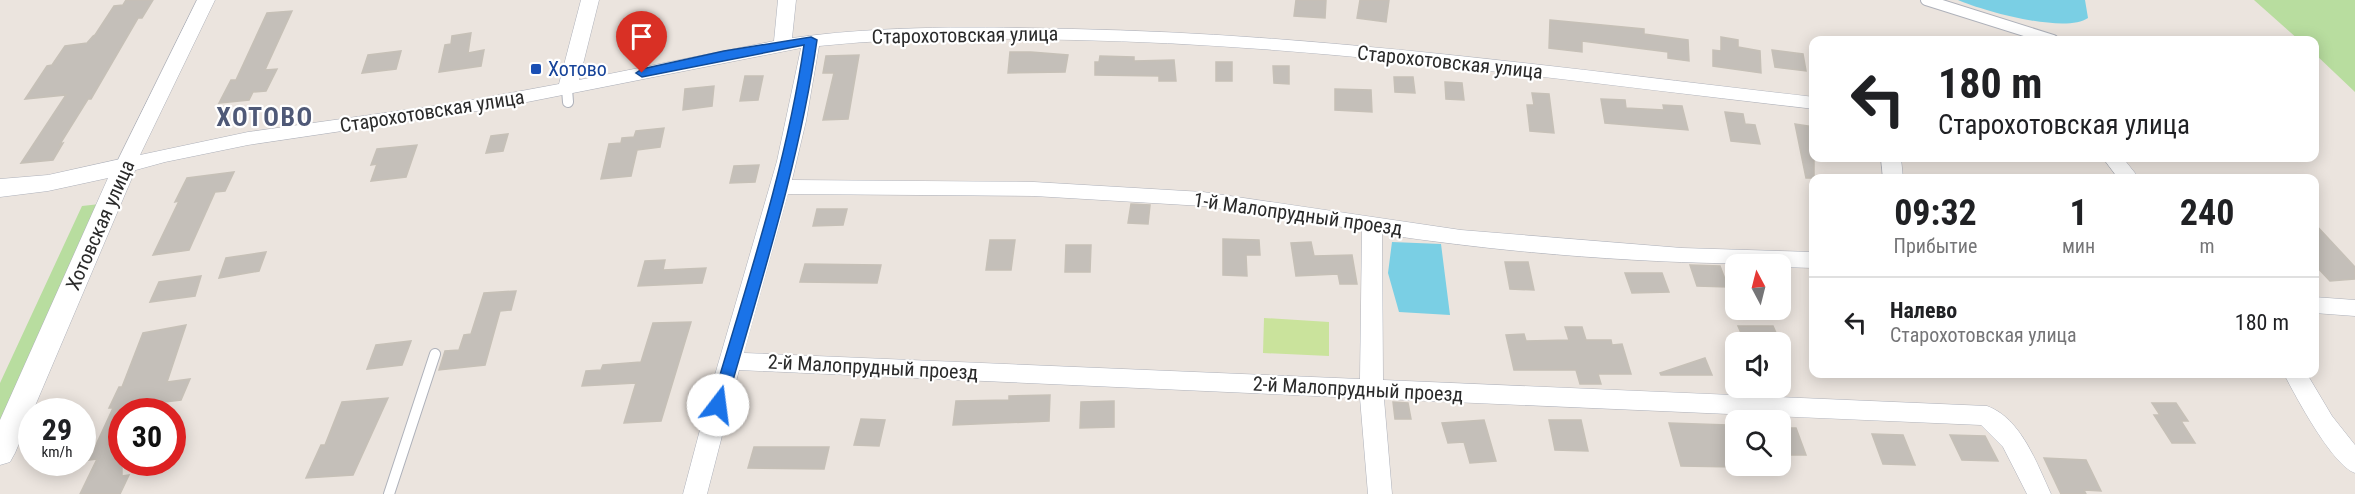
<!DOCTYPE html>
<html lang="ru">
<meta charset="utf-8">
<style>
body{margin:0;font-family:"Roboto Condensed",sans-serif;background:#f2f2f2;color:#202124;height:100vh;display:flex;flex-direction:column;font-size:22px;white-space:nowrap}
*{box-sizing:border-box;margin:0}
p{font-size:20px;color:#757577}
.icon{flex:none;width:33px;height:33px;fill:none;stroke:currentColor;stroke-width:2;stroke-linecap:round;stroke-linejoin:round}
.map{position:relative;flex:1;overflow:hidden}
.details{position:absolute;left:1809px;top:174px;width:510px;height:204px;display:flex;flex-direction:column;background:#fff;border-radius:12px;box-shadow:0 3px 15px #0003}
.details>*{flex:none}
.hud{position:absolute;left:1809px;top:36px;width:510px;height:126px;border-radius:12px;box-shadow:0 3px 15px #0003;background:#fff;color:#202124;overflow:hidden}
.needle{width:39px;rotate:353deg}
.tools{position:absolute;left:1725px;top:254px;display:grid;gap:12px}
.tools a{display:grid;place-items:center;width:66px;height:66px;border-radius:12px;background:#fff;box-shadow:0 3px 15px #0003;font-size:30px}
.speed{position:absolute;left:18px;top:398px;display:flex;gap:12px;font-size:30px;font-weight:700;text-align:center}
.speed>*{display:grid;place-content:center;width:78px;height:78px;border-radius:50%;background:#fff;box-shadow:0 3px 15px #0003;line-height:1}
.speed small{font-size:15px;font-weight:400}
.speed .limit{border:9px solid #d22;background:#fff;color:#111}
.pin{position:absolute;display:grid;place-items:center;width:51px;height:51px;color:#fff;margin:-62px -26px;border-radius:50% 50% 50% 0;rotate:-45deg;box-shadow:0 0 6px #0007}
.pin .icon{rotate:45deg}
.me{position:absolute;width:66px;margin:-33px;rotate:15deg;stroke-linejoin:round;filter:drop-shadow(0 0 4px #0008)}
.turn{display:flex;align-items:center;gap:21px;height:126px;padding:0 30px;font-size:27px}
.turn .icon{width:78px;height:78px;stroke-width:2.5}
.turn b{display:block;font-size:42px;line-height:51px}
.eta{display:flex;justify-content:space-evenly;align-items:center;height:102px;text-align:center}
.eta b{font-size:36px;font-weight:700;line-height:42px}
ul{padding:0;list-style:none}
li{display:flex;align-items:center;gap:18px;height:90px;padding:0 30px;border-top:2px solid #e0e0e0}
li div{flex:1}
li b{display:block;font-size:22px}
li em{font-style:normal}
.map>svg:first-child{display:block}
</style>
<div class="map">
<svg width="2355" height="494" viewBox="0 0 2355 494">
<rect width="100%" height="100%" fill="#ebe4de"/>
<path fill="#b8dd9f" d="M2254,0H2355V92L2315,54L2314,40H2299Z
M100,204L0,425V383L82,206Z"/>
<path fill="#cae39c" d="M1264,318L1329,322V356L1263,353Z"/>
<path fill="#7acfe4" d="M1958,0H2085L2088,18C2065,34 1983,11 1958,0Z
M1392,242L1441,244L1450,315L1399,312L1388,273Z"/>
<path fill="#c4bfb9" stroke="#c6c0b7" stroke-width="1.5" d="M126,0H153L142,18H138L91,99H88L60,144L63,143L53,160L21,163L66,95L25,99L47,66L52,65L65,46L87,43L93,36L95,35L114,6L123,5Z
M1296,0H1326L1325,18L1294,16Z
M1360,0H1389L1386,22L1357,18Z
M292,11L265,70L277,69L266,91L253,92L249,100L219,103L231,80H236L267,13Z
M1550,20L1644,29V34L1688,40L1689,61L1668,58V52L1582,41V52L1549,48Z
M471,33L468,53L484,50L481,66L439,72L445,45L451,44L452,36Z
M1721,37L1738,40V47L1760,51L1761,73L1713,66V50L1721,51Z
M1772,50L1803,54L1806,71L1775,67Z
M401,51L396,69L362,73L368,55Z
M1010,52H1031L1068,55L1065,72L1008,73Z
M859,55L848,119L823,120L834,73H823L826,56Z
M1100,56L1134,57V61L1174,60L1176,81H1159V76L1095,75V62H1099Z
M1216,62H1232V81H1216Z
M1273,66H1289V84L1274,83Z
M745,76H763L758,100L740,101Z
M1394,77H1413L1415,93L1395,92Z
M1445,82L1462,83L1464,100L1446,99Z
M714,86L712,106L683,110L685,89Z
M1335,89L1371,90L1372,112L1335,110Z
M1532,93L1549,94L1554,133L1530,131L1527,105H1534Z
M1601,99L1625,100L1626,108L1664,110L1663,105L1682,106L1688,130L1605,123Z
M1725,112L1743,114L1745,124L1755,125L1760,144L1731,141Z
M1795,124L1814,127V178H1806Z
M664,128L660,147L637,150L631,176L601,179L609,144L621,143L622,138L634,137L636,131Z
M508,134L503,151L486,153L491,136Z
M417,145L406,177L371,181L377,164L371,165L377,149Z
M759,165L755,182L730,183L734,166Z
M234,172L225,191L215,192L189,250L153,255L179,201L175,202L187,178Z
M1131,204L1150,205L1148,224L1128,223Z
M817,209H847L843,225L813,226Z
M2314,223L2355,267V279L2330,281L2314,264Z
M1223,239L1259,240L1260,255H1246L1247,276L1223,275Z
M990,240H1015L1011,270H986Z
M1311,242L1314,256L1352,255L1357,284H1340L1338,274L1296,276L1291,243Z
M1066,245H1091L1090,272H1065Z
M266,252L259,271L219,278L226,258Z
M665,260L663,270L706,268L702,283L638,286L645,261Z
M1505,262H1528L1534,290L1510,289Z
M805,264L881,265L877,283L800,282Z
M1690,265L1720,266L1728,287L1697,286Z
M1625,273H1662L1669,292L1632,293Z
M201,276L195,296L150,302L159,282Z
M516,291L511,310L500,311L485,365L439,370L445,351L459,350L464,335L471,334L484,293Z
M691,322L661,421L624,423L636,383L582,386L586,371L601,370L603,365L641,362L653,323Z
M186,325L167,382L190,379L181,400L122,407V476L129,475L120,494H80L97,459L89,460L113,408H109L119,387H122L143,333Z
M1738,326H1773L1780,342H1745Z
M1565,327H1582L1586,340H1611L1612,345L1622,344L1631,374H1598L1601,384H1580L1576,370H1514L1506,335L1524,334L1526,341L1569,340Z
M411,341L402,365L367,369L376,345Z
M1705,358L1712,375H1661L1660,373Z
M1050,395L1049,421L953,425L956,401L1009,400V396Z
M388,398L353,475L306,478L321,445H325L342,402Z
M1114,401V427L1080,428L1081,402Z
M1393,402L1408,403L1411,419H1395Z
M2152,403H2176L2188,421H2181L2195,443H2172L2154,415H2160Z
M861,419L885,420L879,446L854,445Z
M1484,420L1496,461L1470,463L1464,442L1448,443L1442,423Z
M1549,420H1581L1588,451L1555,450Z
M1669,423L1728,425L1736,447V467L1681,466Z
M1780,428H1796L1806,455H1786L1780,440Z
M1872,434L1903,435L1915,465L1883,464Z
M1950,435L1985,436L1998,461L1962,460Z
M754,447H829L824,469L748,468Z
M2044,458L2086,460L2101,491L2084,490L2086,494H2061Z"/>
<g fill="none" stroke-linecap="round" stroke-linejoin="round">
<defs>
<path id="service" d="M1926,0L2053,40
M567,89L568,102
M389,494L435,354"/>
<path id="minor" d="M197,0H215L140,155L248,132L456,103L559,84L581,0H599L579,80L774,41L778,0H796L792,38C885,25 980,27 1074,29C1322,34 1568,69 1814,97V109C1568,81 1322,45 1075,40C989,38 904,37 819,46L806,121L792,180L1034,182L1203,192L1461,230L1682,248L1814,252V268L1780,267V264C1650,264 1514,254 1382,234L1383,380L1987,406C2021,418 2037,464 2051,494H2027L2003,447L1981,425L1384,399L1392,494H1368L1360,398L739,370L707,494H683L710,392L777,161L801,48L497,108L248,145L165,162L125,173L118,171L115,166ZM788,194L1034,196L1203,206L1362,230L1360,379L744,353Z
M1881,158H1901L1903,178H1883Z
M2103,158H2123L2139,178H2118Z
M2314,297L2355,300V316L2314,313Z
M2284,374H2307L2332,416L2355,445V473C2332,465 2296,397 2284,374Z"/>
<path id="tertiary" d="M125,158L133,160L137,166L15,453L10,462L0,465V420L108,178L48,191L0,197V179L48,175Z"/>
</defs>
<use href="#service" stroke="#aeb1ba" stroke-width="12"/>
<use href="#minor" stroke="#aeb1ba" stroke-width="1"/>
<use href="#tertiary" stroke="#aeb1ba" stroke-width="1"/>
<use href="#service" stroke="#fff" stroke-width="10"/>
<use href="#minor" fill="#fff" fill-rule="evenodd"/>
<use href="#tertiary" fill="#fff" fill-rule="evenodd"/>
</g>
<path fill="#1a73e8" stroke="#114b97" stroke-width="1.5" d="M811,37L817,40C799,165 760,284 726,405L724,410L718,411L713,410L711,405C746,286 786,168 804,45L642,77L636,73L642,69L724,51Z"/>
<rect fill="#1a4fb4" stroke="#fff" stroke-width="2" x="530" y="63" width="12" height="12" rx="3"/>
<g text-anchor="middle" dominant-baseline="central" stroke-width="4.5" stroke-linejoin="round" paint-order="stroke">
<g font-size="20" fill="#2a2a2a" stroke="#fff">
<text transform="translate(965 35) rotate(-1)">Старохотовская улица</text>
<text transform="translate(1450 62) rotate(6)">Старохотовская улица</text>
<text transform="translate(432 111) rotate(-9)">Старохотовская улица</text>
<text transform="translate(1298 214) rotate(8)">1-й Малопрудный проезд</text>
<text transform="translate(100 225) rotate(-66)">Хотовская улица</text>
<text transform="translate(873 367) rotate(3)">2-й Малопрудный проезд</text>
<text transform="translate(1358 389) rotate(3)">2-й Малопрудный проезд</text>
</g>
<g font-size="20" fill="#164399" stroke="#fff" text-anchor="start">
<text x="548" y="69">Хотово</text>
</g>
<g font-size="26" font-weight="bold" letter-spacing="1.5" fill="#4f5977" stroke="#fff">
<text x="265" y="117">ХОТОВО</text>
</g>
</g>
</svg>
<div class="tools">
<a><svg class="needle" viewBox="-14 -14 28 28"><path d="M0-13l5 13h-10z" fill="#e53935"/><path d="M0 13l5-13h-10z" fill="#757577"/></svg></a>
<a><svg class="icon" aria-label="sound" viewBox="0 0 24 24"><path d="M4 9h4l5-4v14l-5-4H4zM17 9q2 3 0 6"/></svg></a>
<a><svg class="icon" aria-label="search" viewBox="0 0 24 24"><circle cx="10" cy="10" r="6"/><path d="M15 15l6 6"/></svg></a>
</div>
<div class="speed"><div>29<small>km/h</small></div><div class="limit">30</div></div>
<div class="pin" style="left:642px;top:73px;background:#d93025"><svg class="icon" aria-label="arrive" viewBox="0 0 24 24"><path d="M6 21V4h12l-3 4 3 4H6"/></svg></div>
<svg class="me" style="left:718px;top:405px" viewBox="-20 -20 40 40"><circle r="19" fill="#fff"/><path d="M0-13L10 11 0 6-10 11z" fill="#1a73e8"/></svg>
<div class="hud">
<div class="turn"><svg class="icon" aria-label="left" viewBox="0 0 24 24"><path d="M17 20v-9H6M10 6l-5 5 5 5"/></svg><div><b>180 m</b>Старохотовская улица</div></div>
</div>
<section class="details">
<div class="eta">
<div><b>09:32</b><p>Прибытие</p></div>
<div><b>1</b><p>мин</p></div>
<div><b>240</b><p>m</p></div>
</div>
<ul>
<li><svg class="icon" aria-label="left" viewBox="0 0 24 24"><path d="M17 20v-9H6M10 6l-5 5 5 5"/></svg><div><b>Налево</b><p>Старохотовская улица</p></div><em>180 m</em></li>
</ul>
</section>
</div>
